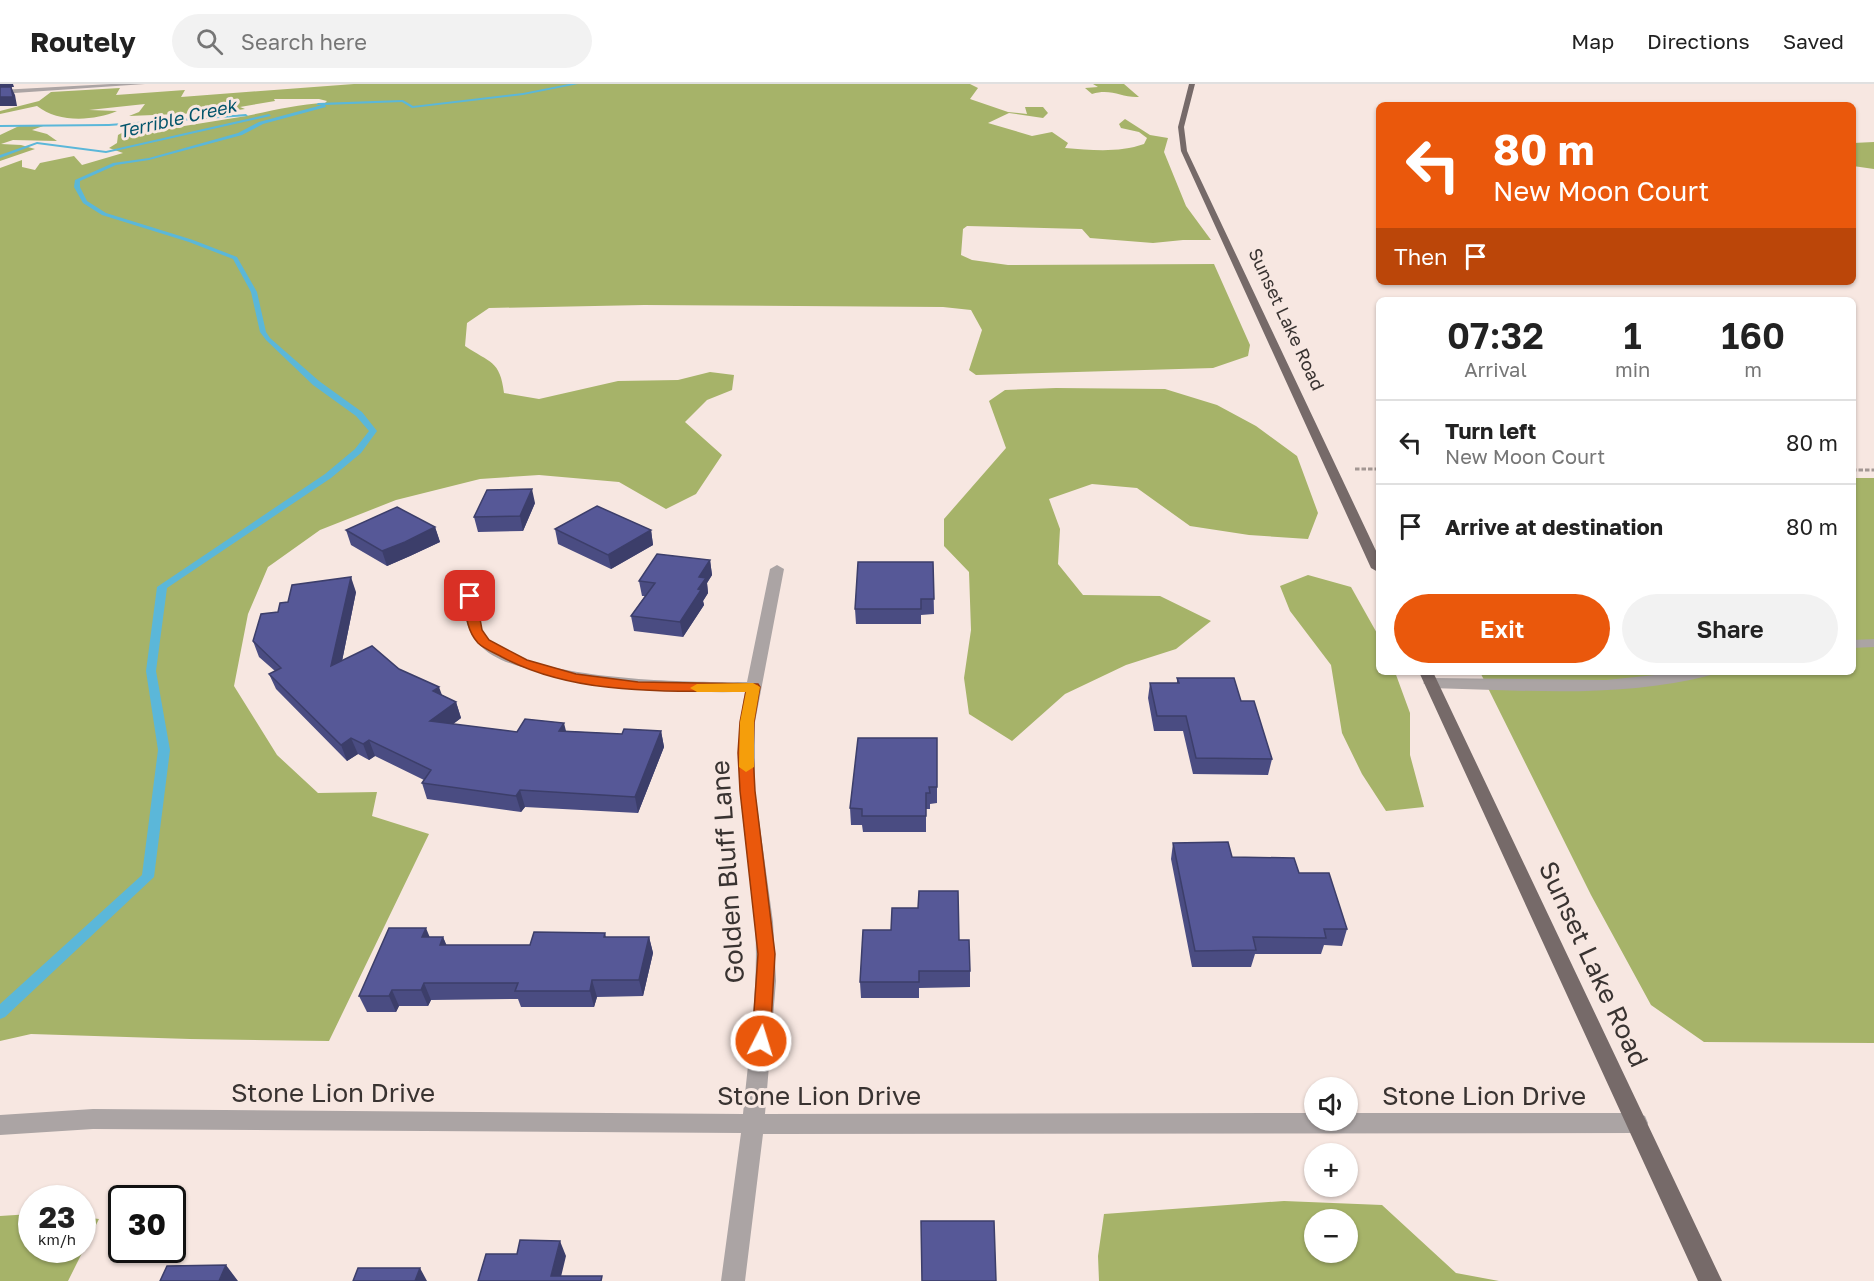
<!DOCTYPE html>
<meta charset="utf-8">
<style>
body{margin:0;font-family:"Golos Text",sans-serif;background:#f2f2f2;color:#222;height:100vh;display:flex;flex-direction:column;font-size:22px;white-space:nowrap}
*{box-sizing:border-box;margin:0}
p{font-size:20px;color:#767676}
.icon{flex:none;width:33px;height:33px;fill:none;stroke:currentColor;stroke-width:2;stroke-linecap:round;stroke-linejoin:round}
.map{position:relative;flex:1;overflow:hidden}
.sheet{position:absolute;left:1376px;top:213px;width:480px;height:378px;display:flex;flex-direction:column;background:#fff;border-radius:9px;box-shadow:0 2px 4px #0004}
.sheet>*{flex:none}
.hud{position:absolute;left:1376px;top:18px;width:480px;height:183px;border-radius:9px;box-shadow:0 2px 4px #0004;background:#ea580c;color:#fff;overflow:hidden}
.controls{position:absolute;left:1304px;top:993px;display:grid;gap:12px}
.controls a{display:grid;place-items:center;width:54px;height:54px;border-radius:50%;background:#fff;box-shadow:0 2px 4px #0004;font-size:30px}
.speed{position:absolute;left:18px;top:1101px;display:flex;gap:12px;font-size:30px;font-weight:700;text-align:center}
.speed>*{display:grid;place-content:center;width:78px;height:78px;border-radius:50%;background:#fff;box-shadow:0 2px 4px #0004;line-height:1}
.speed small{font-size:15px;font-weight:400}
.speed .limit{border:3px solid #111;border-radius:9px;background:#fff;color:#111}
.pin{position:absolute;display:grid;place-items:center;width:51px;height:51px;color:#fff;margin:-26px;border-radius:12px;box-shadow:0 3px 9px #0006}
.me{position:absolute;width:66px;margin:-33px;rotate:5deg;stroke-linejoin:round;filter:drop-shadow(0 0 4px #0008)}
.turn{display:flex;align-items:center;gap:21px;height:126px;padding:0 18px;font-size:27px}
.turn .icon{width:78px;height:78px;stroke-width:2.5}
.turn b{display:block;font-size:42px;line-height:51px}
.then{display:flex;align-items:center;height:57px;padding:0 18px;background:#0003;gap:12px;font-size:22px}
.eta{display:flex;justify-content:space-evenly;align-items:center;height:102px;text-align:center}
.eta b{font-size:36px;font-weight:600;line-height:42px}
.primary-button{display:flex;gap:12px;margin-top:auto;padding:12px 18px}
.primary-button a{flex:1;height:69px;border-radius:36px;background:#ea580c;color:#fff;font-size:24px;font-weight:600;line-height:69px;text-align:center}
.primary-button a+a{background:#f2f2f2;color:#222}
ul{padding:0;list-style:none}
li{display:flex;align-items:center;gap:18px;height:84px;padding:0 18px;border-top:2px solid #e0e0e0}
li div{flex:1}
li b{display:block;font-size:22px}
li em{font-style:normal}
header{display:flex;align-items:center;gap:36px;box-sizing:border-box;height:84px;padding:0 30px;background:#fff;border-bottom:2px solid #e0e0e0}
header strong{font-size:28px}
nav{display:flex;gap:33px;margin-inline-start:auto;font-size:21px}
.search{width:420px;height:54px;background:#f2f2f2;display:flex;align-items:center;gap:15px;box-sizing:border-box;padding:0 21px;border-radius:33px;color:#767676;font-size:22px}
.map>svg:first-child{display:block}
</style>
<header>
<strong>Routely</strong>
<div class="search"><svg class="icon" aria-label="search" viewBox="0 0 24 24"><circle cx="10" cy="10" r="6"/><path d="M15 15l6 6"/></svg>Search here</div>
<nav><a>Map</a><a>Directions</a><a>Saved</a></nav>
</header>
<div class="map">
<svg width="1874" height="1197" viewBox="0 0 1874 1197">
<rect width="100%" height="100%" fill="#f7e7e1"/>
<path fill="#a6b369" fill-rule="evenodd" d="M354,0H970L978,4L970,15L1008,28L1027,30L1025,23H1043L1048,29L1043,34L1009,29L988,39L1032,52L1052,48L1068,59L1065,64C1091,66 1119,69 1144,60L1147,54L1139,48L1121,44L1119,40L1125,35L1150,51L1168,54L1164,68L1186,122L1211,156H1183L1153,159L1090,154L1082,145L967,142L963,145L961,171L972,176L1008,181L1214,180L1250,261L1248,272L1213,284L976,291L969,286L982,246L971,226L943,223L644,221L489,224L467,239L465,262C490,279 500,276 504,309L539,315L618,297L678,296L710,288L734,291L732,306L707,316L685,338L722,371L696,410L666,425L619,398L539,391L480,395L396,416L320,446L268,483L248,530L234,602L277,671L318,709L377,708L372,732L429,750L329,957L190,955L31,950L0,957V84L22,76V83L35,86L40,79L74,72L82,81L123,69L109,64L117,59L118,51L134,42L147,50C176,42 205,39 234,34C265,29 294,20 325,19L327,17L319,15H274L275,17L240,23L245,25L217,29L212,25L202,29L129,32L139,28L145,20L89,26L117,27C94,37 58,39 37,22L0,30V27L39,17L51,8L120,4L116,11L185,6L181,13Z
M1093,0H1124L1139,13C1121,14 1112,4 1092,10L1085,4L1098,3Z
M46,41L32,46L47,50L57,57L13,56L1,60L21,61L35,65L0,77V51L19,42Z
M1874,58V85L1853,82V59Z
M1056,304L1165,305L1217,321L1256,342L1297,372L1318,429L1308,455L1249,451L1190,442L1137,404L1092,400L1049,415L1060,445L1058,480L1083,511L1160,512L1211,537L1176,565L1126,581L1065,610L1012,657L969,630L964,594L971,546L969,488L944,462V435L1006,364L989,317L1005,306Z
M1853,394H1874V959L1704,958L1651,921L1591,811L1480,588H1852Z
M1308,491L1351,503L1378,551V588H1395L1410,629V671L1424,723L1386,727L1362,690L1342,649L1331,581L1290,527L1280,502Z
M1284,1117L1382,1121L1456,1189L1499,1197H1099L1098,1172L1104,1130ZM1314,1136H1347V1168H1314Z
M31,1130L32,1166H82L83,1133L99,1135L68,1197H0V1132Z"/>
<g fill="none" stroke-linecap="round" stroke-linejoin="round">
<path fill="#5bb7d9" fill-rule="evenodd" d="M569,0H578L523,11L412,24L402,18L325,21L326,23L263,40L242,51L149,76L116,81L80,97V103L87,117L106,129L193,156L237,173L257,208L266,248L270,254L319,297L362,328L377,347L361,369L331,394L167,504L156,587L170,666L154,793L5,933L0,935V920L142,791L158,666L146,587L157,503L325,390L355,365L369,347L356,332L313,301L266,256L260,248L251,208L233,175L189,158L102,131L83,119L74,103L75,96L113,79L149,74L238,49L259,38L322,21H316L318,19L403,16L413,22L523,9Z
M246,30L248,32L109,42L0,43V41L109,40Z
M269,30L271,32L106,69L37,60L0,74V71L37,58L106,67Z"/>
<path stroke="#a39793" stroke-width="3" stroke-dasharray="4.5 2" stroke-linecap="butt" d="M1355,385H1378
M1852,386H1874"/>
<path fill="#aba4a4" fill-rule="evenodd" d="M111,0H145L0,10V6Z
M777,481L784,485L755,638V707L773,838L776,897L765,1030L1314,1029V1036H1347V1029H1637L1645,1032L1648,1039L1645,1046L1637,1049L763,1050L745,1197H721L741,1049L93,1045L0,1051V1031L93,1025L743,1030C749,966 759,903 755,839C749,759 729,689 745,608C675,609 608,606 540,588C518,582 493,577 478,559C466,546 464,529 463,512L470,508L477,512C478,525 478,541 486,552C520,597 693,599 747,598L770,485Z
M1874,555V563L1852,564V556Z
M1684,588H1713L1711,591C1620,615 1524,606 1431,604L1423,599L1431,594L1606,596Z"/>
<path fill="#766a69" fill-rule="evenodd" d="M1189,0H1195L1184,43L1187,67L1378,471V488L1371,484L1181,67L1178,43Z
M1419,588H1433L1722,1197H1698Z"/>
</g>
<path fill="#4a4c82" d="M535,419L523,447L478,448L474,433Z
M435,443L440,458L410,472L387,482L351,461L346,446Z
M555,445L651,446L653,461L611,485L558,460Z
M710,476L712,491L707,499L708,509L703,517L704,521L683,553L634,547L631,532L645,512H642L639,497Z
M933,478L934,530L921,531V540H856L855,525Z
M356,508L342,577L399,585L442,611L456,618L461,634L453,640L517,648L566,647L622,650L661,647L664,663L638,729L525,723L521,728L427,715L422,699L424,696L375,672L369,676L358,670L347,677L276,605L269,590L275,587L259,573L253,557L288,518Z
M1177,594L1241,617L1272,675L1268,691L1193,690L1183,647H1154L1148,614L1150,599H1177Z
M937,654V719L930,720V725H926V748H863L862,741H851L850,724Z
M1173,759L1299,789L1347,845L1342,862L1324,861L1321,870H1255L1251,883H1192L1171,775Z
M605,849L606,853H649L653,869L643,912L597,913L594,923H521L518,915L431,916L428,922H399L396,928H367L359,912L430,853H443L446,861H530Z
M959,856L970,887V903L919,904V914H861L860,898Z"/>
<path fill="#3c3e6a" d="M0,0H13L14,3H11L15,11L17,22H0Z
M532,405L535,419L523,447L520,432Z
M435,443L440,458L410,472L387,482L382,467Z
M651,446L653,461L611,485L608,471Z
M710,476L712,491L707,499L708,509L703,517L704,521L683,553L680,538L699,493Z
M351,493L356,508L338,597L331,582Z
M439,603L445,619L433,607Z
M456,618L461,634L436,653L430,637Z
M564,639L568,655L559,647Z
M661,647L664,663L638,729L635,713Z
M351,654L358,670L347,677L341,661Z
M369,656L375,672L369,676L363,660Z
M520,706L525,723L521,728L516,712Z
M426,844L433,861L422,853Z
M443,853L450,869L440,861Z
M649,853L653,869L643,912L639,896Z
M592,896L597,913L594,923L590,907Z
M424,899L431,916L428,922L421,906Z
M392,906L399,922L396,928L389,912Z
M560,1157L566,1172L560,1197L551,1192Z
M226,1181L238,1197H219Z
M420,1184L427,1197H415Z"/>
<path fill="#565897" stroke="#3c3e6a" stroke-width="1.5" d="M0,3H11L13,13H0Z
M532,405L520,432L474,433L487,406Z
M597,422L651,446L608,471L555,445Z
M397,423L435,443L405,458L382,467L346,446Z
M657,470L710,476L699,493L706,494L698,505L701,506L680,538L631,532L655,499L639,497Z
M858,478H933L934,515H921V525H855Z
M351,493L331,582L372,562L399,585L439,603L433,607L456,618L430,637L517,648L525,635L564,639L559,647L622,650L624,645L661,647L635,713L520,706L516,712L422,699L431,686L369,656L363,660L351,654L341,661L269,590L281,584L253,557L261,530L278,528L280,519L288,518L292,501Z
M1177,594H1234L1241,617H1254L1272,675L1196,674L1186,632H1157L1150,599H1179Z
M858,654H937V703H929L930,709H926V732H862V725L850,724Z
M1228,758L1232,773L1294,774L1299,789H1329L1347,845H1324L1326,854L1253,853L1256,866L1195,867L1173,759Z
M919,807H958L959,856H969L970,887H919V898H860L863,846H891L892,824H918Z
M389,844H426L422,853H443L440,861H530L534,848L605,849L604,853H649L639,896H592L590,907H515L518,899H424L421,906H392L389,912H359Z
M921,1137H994L996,1197H922Z
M520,1156L560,1157L551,1192H602L601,1197H478L486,1170H517Z
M226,1181L219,1197H160L167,1182Z
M358,1184H420L415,1197H353Z"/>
<path fill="#ea580c" stroke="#983908" stroke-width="1.5" d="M470,508L476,512L482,546L489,556L527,576L576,590L638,598L758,600L760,603L754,638L753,669L755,707L775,870L770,957L768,963L761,965L754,963L752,957L758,870L740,707L738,669L740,638L746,607C665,607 576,612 502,573C495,569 484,565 478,559C466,546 466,529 464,512Z"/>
<path fill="#f59e0b" d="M753,599L760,603L754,638V683L746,688L739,683L740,638L746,608H697L690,604L697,600Z"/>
<g text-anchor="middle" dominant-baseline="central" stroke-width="6" stroke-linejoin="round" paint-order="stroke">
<g font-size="18" font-style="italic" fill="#02546b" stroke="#f7e7e1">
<text transform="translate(177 34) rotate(-13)">Terrible Creek</text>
</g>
<g font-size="18" fill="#393331" stroke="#f7e7e1">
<text transform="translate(1287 235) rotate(65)">Sunset Lake Road</text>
</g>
<g font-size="26" fill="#393331" stroke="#f7e7e1">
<text transform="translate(727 788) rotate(-94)">Golden Bluff Lane</text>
<text transform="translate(1594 880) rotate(65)">Sunset Lake Road</text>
<text x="333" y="1008">Stone Lion Drive</text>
<text x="819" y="1011">Stone Lion Drive</text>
<text x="1484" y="1011">Stone Lion Drive</text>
</g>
</g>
</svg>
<div class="controls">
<a><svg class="icon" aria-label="sound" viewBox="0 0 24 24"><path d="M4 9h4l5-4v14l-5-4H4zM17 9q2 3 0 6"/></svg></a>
<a>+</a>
<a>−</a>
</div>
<div class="speed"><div>23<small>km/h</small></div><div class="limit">30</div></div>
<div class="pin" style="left:470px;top:512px;background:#d93025"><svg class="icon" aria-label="arrive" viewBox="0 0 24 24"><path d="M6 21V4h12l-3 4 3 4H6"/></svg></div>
<svg class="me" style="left:761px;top:957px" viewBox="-20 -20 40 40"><circle r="17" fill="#ea580c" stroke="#fff" stroke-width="3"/><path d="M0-11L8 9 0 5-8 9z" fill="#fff"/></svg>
<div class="hud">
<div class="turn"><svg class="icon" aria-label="left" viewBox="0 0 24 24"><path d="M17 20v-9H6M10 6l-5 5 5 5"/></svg><div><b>80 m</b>New Moon Court</div></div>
<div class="then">Then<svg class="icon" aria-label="arrive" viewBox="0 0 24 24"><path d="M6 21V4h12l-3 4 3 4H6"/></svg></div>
</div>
<section class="sheet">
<div class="eta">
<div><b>07:32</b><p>Arrival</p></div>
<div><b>1</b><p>min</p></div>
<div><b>160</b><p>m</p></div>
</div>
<ul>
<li><svg class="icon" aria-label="left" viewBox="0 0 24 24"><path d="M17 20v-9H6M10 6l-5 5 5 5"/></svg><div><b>Turn left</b><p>New Moon Court</p></div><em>80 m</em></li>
<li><svg class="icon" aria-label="arrive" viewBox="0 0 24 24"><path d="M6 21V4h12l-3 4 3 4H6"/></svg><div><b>Arrive at destination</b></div><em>80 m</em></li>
</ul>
<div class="primary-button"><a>Exit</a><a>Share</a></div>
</section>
</div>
